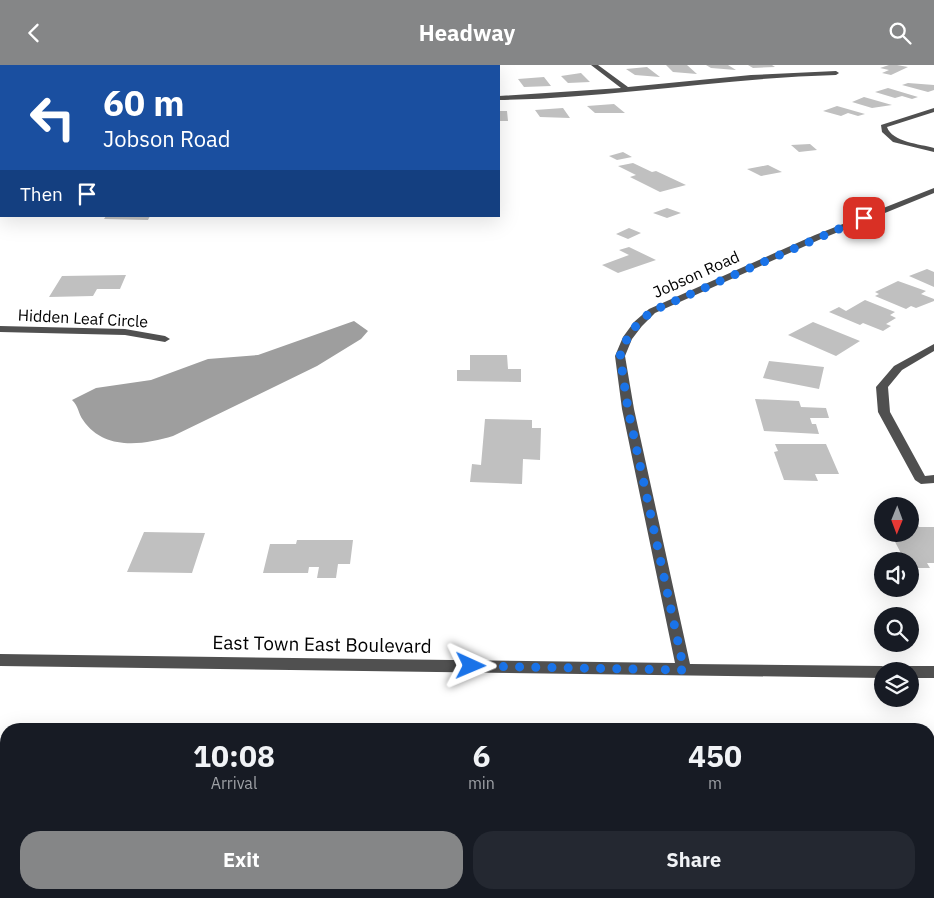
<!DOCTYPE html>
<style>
body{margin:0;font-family:"IBM Plex Sans",sans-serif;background:#242831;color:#f1f3f6;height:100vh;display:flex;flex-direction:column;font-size:19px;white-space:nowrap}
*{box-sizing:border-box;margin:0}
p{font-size:16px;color:#9ea1a6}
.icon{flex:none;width:28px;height:28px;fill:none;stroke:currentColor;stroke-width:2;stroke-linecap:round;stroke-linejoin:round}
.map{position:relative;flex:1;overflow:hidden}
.details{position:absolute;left:0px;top:658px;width:935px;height:176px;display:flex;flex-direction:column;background:#171b24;border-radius:20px 20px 0 0;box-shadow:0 5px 20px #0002}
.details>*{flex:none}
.top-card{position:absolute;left:0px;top:0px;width:500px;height:152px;box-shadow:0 5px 20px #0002;background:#1a4fa0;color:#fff;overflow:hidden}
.needle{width:32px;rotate:181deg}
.tools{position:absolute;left:874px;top:432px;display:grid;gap:10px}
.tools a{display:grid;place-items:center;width:45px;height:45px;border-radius:50%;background:#171b24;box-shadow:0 5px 20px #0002;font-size:25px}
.pin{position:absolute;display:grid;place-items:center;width:42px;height:42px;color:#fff;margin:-21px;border-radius:10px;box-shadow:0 2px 8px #0006}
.me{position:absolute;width:55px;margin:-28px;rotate:91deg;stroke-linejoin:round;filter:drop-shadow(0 0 4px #0008)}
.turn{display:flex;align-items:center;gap:18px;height:105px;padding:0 20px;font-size:22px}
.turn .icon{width:65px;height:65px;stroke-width:2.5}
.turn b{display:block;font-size:35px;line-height:42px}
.then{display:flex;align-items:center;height:48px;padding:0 20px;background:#0003;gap:10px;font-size:19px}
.eta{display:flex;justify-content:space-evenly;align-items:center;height:85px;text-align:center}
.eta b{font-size:30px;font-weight:700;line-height:35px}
.button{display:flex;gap:10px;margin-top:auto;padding:10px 20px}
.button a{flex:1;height:58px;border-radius:20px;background:#858687;color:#fff;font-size:20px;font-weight:700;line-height:58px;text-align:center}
.button a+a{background:#242831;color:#f1f3f6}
header{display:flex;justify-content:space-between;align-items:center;height:65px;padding:0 20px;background:#858687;color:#fff;font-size:22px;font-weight:700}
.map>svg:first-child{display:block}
</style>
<header><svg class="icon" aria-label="back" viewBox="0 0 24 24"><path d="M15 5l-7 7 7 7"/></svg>Headway<svg class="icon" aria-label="search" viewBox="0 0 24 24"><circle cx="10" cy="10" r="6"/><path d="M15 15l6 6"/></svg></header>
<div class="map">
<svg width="934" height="833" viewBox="0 0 934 833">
<rect width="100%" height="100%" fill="#fff"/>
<path fill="#9e9e9e" d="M354,256L368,266L361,274L317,301L173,371C143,380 104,386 83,355C78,348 79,342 72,335L96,323L151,315L208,294L258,290Z"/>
<path fill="#c0c0c0" d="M666,0H687L697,9L673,7Z
M706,0H728L736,5L711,3Z
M748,0H772L775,2L753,3Z
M889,0H897L908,2L891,10L882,8L889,5L880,3Z
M647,2L660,12L635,10L626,4Z
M581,8L590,17L568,18L561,11Z
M544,12L551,21L524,22L518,14Z
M908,18L934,20V25L928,27L902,20Z
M888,23L918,32L912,34L902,31L895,33L875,27Z
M864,32L892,40L872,43L852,37Z
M614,39L625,48H595L587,41Z
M837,41L865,49L858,51L848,48L841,51L823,46Z
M563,43L570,53L540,52L535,45Z
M499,46H507L508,56H499Z
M810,79L817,85L799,87L791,80Z
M623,87L632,92L617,95L609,91Z
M633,98L652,107L656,106L686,120L660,127L630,112L636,110L618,101Z
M768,100L782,107L761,111L747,104Z
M667,143L681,148L667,153L653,148Z
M106,151H150L148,155L104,154Z
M629,163L641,168L628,174L616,169Z
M629,182L656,195L618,208L602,200L629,190L619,185Z
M927,204L934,207V222L909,211Z
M126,210L120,224H97L93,231L49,232L62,211Z
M898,216L926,226L921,229L934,234V236L916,243L911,241L906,244L875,231L879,229L875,227Z
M865,235L895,247L890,250L896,253L886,259L891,261L883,266L863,258L860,260L829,247L839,242L846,246Z
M813,257L860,276L836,291L788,270Z
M470,290H507L508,304H521V317L457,316V305H470Z
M769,296L824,302L819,324L763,313Z
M755,334L799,336L801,342L826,343L829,353H810L812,359H816L819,369L764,366Z
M485,354L532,355V363H541L540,395L523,394L522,419L470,417L472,399L481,400Z
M775,379H826L839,409H815L818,416L784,415L774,387L778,386Z
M910,454H915L919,462H934V498H927L930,503H910V496H905L893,473H906L904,469H910Z
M144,467L205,468L192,508L127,507Z
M297,475H353L350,499H338L336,513H317L319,502H309L308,508H263L270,479H296Z
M430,828H469V833H429Z"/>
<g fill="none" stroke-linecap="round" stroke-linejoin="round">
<path fill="#505050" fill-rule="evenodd" d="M591,0H598L628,22L751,10L836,6L839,8L836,10C723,13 612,33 499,35V31L621,23Z
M934,43V47L887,62C892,77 920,79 934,83V87L893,77L882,67L881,60Z
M0,112H1V116H0Z
M934,123V128L821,174L655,248L642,261L632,274L625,291L634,344L690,599L882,601L887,603L889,606H882V613L0,601V589L675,598L622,344L615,291L623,272L634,257L649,244L815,170Z
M0,261L125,264L165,271L170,274L165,277L125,270L0,267Z
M934,279V286L902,305L888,322L890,347L925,411L934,410V418L921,419L915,415L878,347L876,322L894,301Z
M910,601H934V613H910V606H903L905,603Z"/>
</g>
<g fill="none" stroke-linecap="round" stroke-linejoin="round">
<path stroke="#1a73e8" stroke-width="9" stroke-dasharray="0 16.2" d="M471,601L684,605L628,344L620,291L627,274L638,258L652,246L864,153"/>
</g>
<g text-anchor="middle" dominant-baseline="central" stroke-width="4" stroke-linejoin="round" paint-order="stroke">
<g font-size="16" fill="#000" stroke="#fff">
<text transform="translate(696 209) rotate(-24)">Jobson Road</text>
<text transform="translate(83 253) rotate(3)">Hidden Leaf Circle</text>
</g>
<g font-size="19" fill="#000" stroke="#fff">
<text transform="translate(322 579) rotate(1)">East Town East Boulevard</text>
</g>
</g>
</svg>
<div class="tools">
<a><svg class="needle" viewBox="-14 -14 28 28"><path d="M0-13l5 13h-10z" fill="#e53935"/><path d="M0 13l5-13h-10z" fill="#9ea1a6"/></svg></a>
<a><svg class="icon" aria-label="sound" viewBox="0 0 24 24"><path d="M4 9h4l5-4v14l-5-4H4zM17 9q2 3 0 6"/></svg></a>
<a><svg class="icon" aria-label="search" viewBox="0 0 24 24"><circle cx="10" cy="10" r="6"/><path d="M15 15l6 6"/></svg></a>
<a><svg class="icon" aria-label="layers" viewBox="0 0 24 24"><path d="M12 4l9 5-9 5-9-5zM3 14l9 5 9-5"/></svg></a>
</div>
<div class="pin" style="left:864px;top:153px;background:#d93025"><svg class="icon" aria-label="arrive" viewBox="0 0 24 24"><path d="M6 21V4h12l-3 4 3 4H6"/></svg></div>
<svg class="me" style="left:471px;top:601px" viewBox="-20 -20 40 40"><path d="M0-17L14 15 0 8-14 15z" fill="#1a73e8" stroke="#fff" stroke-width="4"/></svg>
<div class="top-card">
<div class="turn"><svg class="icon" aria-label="left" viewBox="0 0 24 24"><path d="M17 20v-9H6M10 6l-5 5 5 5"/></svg><div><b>60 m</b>Jobson Road</div></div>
<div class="then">Then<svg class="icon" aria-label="arrive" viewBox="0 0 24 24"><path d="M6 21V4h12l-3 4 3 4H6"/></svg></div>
</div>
<section class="details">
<div class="eta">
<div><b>10:08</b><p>Arrival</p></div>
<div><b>6</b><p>min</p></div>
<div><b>450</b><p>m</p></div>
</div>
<div class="button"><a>Exit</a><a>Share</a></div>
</section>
</div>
